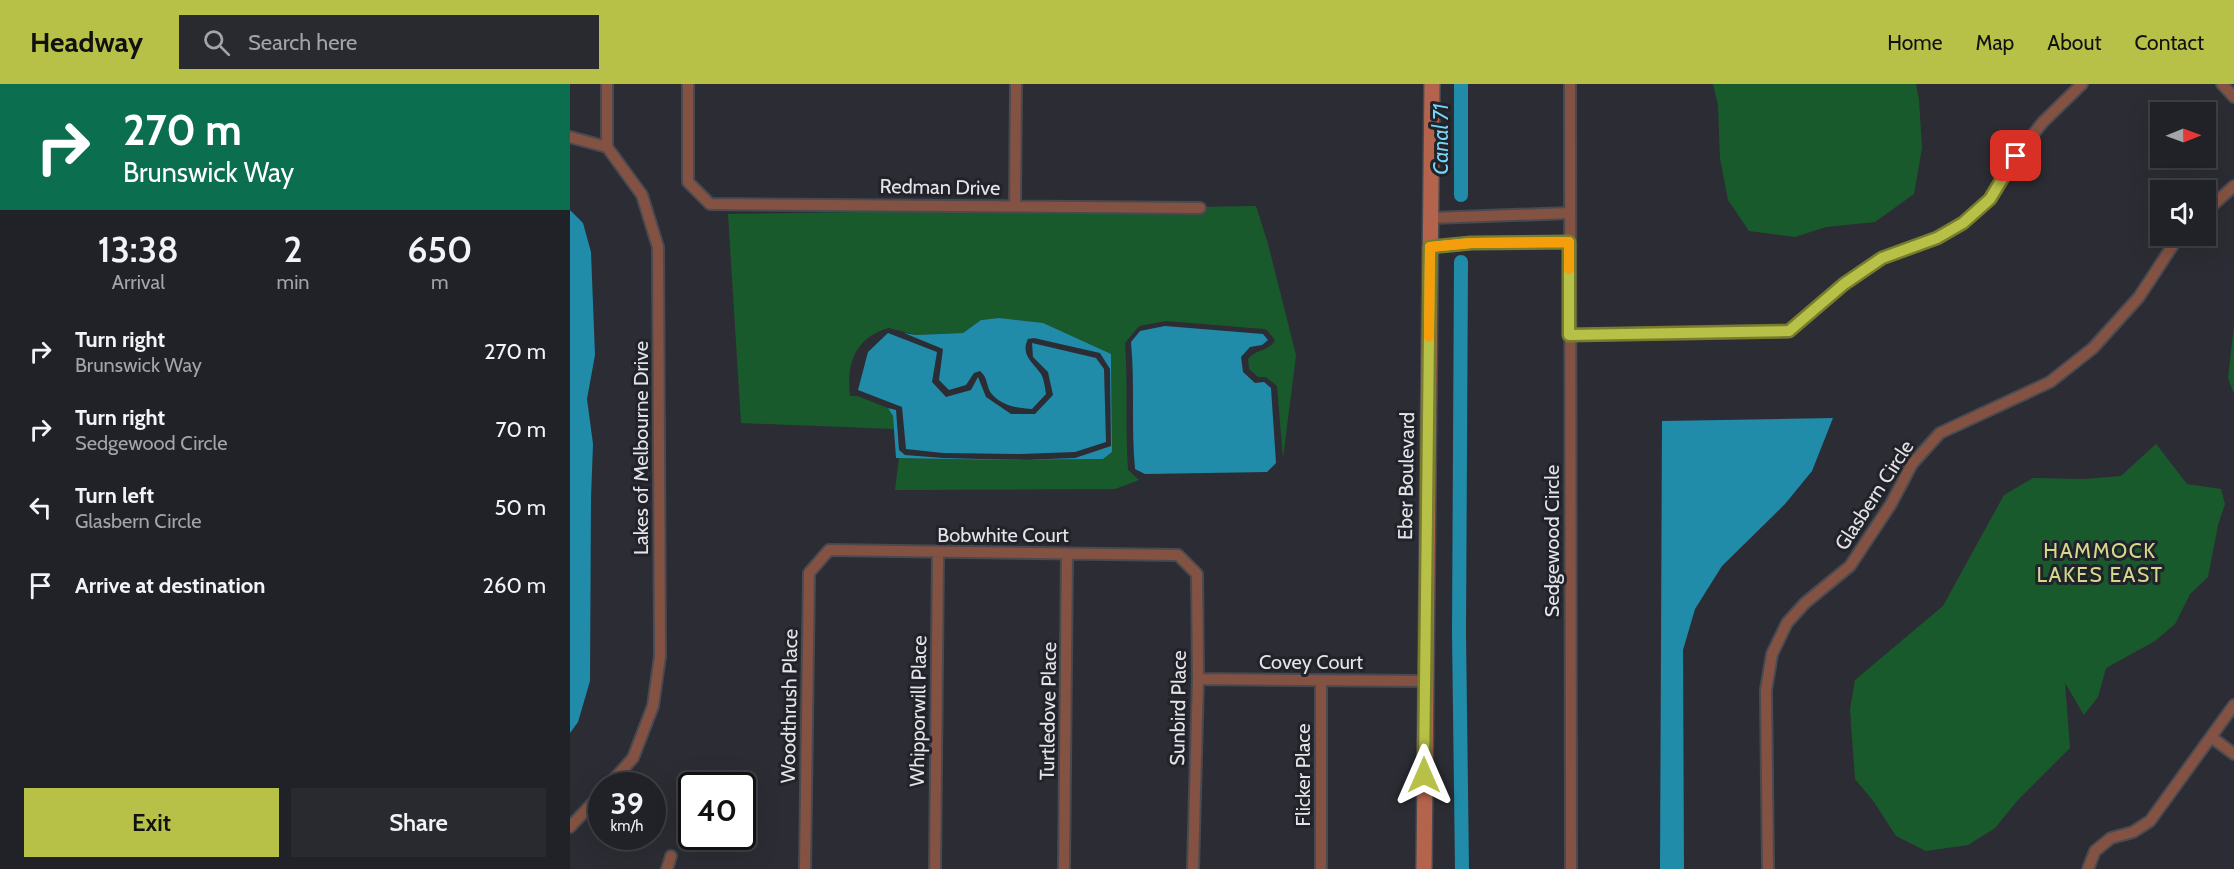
<!DOCTYPE html>
<style>
body{margin:0;font-family:Cabin,sans-serif;background:#292a2f;color:#f1f3f6;height:100vh;display:flex;flex-direction:column;font-size:22px;white-space:nowrap}
*{box-sizing:border-box;margin:0}
p{font-size:20px;color:#a2a4a7}
.icon{flex:none;width:33px;height:33px;fill:none;stroke:currentColor;stroke-width:2;stroke-linecap:round;stroke-linejoin:round}
.map{position:relative;flex:1;overflow:hidden}
.panel{display:flex;flex-direction:column;background:#212227;width:570px}
.panel>*{flex:none}
.top-card{background:#0b6e4f;color:#fff;overflow:hidden}
.needle{width:39px;rotate:89deg}
.controls{position:absolute;left:1580px;top:18px;display:grid;gap:12px}
.controls a{display:grid;place-items:center;width:66px;height:66px;border-radius:0px;background:#212227;box-shadow:0 6px 24px #0002,0 0 0 2px #3e3f44;font-size:30px}
.speed{position:absolute;left:18px;top:688px;display:flex;gap:12px;font-size:30px;font-weight:700;text-align:center}
.speed>*{display:grid;place-content:center;width:78px;height:78px;border-radius:50%;background:#212227;box-shadow:0 6px 24px #0002,0 0 0 2px #3e3f44;line-height:1}
.speed small{font-size:15px;font-weight:400}
.speed .limit{border:3px solid #111;border-radius:9px;background:#fff;color:#111}
.pin{position:absolute;display:grid;place-items:center;width:51px;height:51px;color:#fff;margin:-26px;border-radius:12px;box-shadow:0 3px 9px #0006}
.me{position:absolute;width:66px;margin:-33px;rotate:0deg;stroke-linejoin:round;filter:drop-shadow(0 0 4px #0008)}
.turn{display:flex;align-items:center;gap:21px;height:126px;padding:0 24px;font-size:27px}
.turn .icon{width:78px;height:78px;stroke-width:2.5}
.turn b{display:block;font-size:42px;line-height:51px}
.eta{display:flex;justify-content:space-evenly;align-items:center;height:102px;text-align:center}
.eta b{font-size:36px;font-weight:600;line-height:42px}
.action{display:flex;gap:12px;margin-top:auto;padding:12px 24px}
.action a{flex:1;height:69px;border-radius:0px;background:#b8c147;color:#111;font-size:24px;font-weight:600;line-height:69px;text-align:center}
.action a+a{background:#292a2f;color:#f1f3f6}
ul{padding:0;list-style:none}
li{display:flex;align-items:center;gap:18px;height:78px;padding:0 24px}
li div{flex:1}
li b{display:block;font-size:22px}
li em{font-style:normal}
header{display:flex;align-items:center;gap:36px;box-sizing:border-box;height:84px;padding:0 30px;background:#b8c147;color:#111}
header strong{font-size:28px}
nav{display:flex;gap:33px;margin-inline-start:auto;font-size:21px}
.search{width:420px;height:54px;background:#292a2f;display:flex;align-items:center;gap:15px;box-sizing:border-box;padding:0 21px;border-radius:0px;color:#a2a4a7;font-size:22px}
main{display:flex;flex:1;min-height:0}
.map>svg:first-child{display:block}
</style>
<header>
<strong>Headway</strong>
<div class="search"><svg class="icon" aria-label="search" viewBox="0 0 24 24"><circle cx="10" cy="10" r="6"/><path d="M15 15l6 6"/></svg>Search here</div>
<nav><a>Home</a><a>Map</a><a>About</a><a>Contact</a></nav>
</header>
<main>
<section class="panel">
<div class="top-card">
<div class="turn"><svg class="icon" aria-label="right" viewBox="0 0 24 24"><path d="M7 20v-9h11M14 6l5 5-5 5"/></svg><div><b>270 m</b>Brunswick Way</div></div>
</div>
<div class="eta">
<div><b>13:38</b><p>Arrival</p></div>
<div><b>2</b><p>min</p></div>
<div><b>650</b><p>m</p></div>
</div>
<ul>
<li><svg class="icon" aria-label="right" viewBox="0 0 24 24"><path d="M7 20v-9h11M14 6l5 5-5 5"/></svg><div><b>Turn right</b><p>Brunswick Way</p></div><em>270 m</em></li>
<li><svg class="icon" aria-label="right" viewBox="0 0 24 24"><path d="M7 20v-9h11M14 6l5 5-5 5"/></svg><div><b>Turn right</b><p>Sedgewood Circle</p></div><em>70 m</em></li>
<li><svg class="icon" aria-label="left" viewBox="0 0 24 24"><path d="M17 20v-9H6M10 6l-5 5 5 5"/></svg><div><b>Turn left</b><p>Glasbern Circle</p></div><em>50 m</em></li>
<li><svg class="icon" aria-label="arrive" viewBox="0 0 24 24"><path d="M6 21V4h12l-3 4 3 4H6"/></svg><div><b>Arrive at destination</b></div><em>260 m</em></li>
</ul>
<div class="action"><a>Exit</a><a>Share</a></div>
</section>
<div class="map">
<svg width="1664" height="785" viewBox="0 0 1664 785">
<rect width="100%" height="100%" fill="#2c2d34"/>
<path fill="#195a2d" d="M1143,0H1346L1349,16L1352,64L1344,110L1305,138L1256,143L1225,153L1179,147L1158,116L1150,74L1148,21Z
M686,122L698,160L726,271L713,374L707,302L696,293H688L679,285L678,275C686,265 699,268 705,256L697,246L694,245L596,237L569,242L555,259C558,301 555,343 558,386L569,396L545,405L325,406L329,374L432,376L533,375L542,368L541,270L429,234L411,236L393,249L346,251L319,244C285,253 276,280 280,312H287L318,324L323,332L324,345L171,339L158,130Z
M1664,241V310L1658,294Z
M1586,360L1617,400L1651,405L1655,420L1648,441L1638,493L1620,510L1605,540L1585,557L1536,584L1528,613L1514,631L1495,599L1500,664L1447,717L1425,744L1398,761L1356,767L1326,752L1304,718L1285,695L1280,625L1285,596L1373,522L1434,411L1463,394L1515,395L1551,392Z"/>
<path fill="#218baa" d="M0,126L13,139L21,168L25,271L17,315L23,360L21,414L20,597L8,638L0,649Z
M429,234L473,239L541,270L542,368L533,375L432,376L326,374L323,332L318,324L326,326L329,366L335,371L373,374L450,376L505,374L541,362L540,285L530,269L464,254L458,255C450,271 463,278 471,290C474,295 475,304 476,310L462,325C448,324 431,322 421,309C416,302 418,293 410,287L404,289L396,301L379,306L369,296L373,265L334,249L346,251L393,249L411,236Z
M595,242L693,250L698,256L692,261L680,263L671,273L673,288L685,299L694,298L701,304L706,379L697,388L575,390L565,385C561,343 565,301 561,258L570,247Z
M318,249L367,268L362,298L376,313L401,306L408,293L416,313L441,330H465L483,311L478,288L463,273L462,259L526,274L534,285L536,358L505,368L450,370L373,369L336,365L332,323L288,306L298,268Z
M1263,334L1242,387L1215,420L1152,482L1125,525L1113,566L1114,785H1090L1092,337Z"/>
<g fill="none" stroke-linecap="round" stroke-linejoin="round">
<path stroke="#218baa" stroke-width="14" d="M891,111V0
M891,178L889,548L892,785"/>
<defs>
<path id="street" d="M37,0V63
M118,0V98L140,120L630,124
M1000,0L1001,785
M1652,0L1664,13
M0,53L37,63L72,111L88,163L90,572L83,622L63,674L38,702
M445,122L446,0
M1635,128L1664,102
M861,134L999,129
M860,163L901,159L999,158
M999,251L1219,247L1274,200L1312,174L1367,154L1393,139L1420,115L1446,72L1473,38L1512,0
M628,595L855,597
M1641,653L1664,670
M0,743L32,709
M97,785L101,772
M235,785L239,489L259,466L608,471L627,490L628,595L623,785
M365,785L368,469
M494,785L497,470
M751,785V597
M1198,785L1196,606L1202,570L1217,539L1235,519L1280,482L1321,420L1342,380L1370,349L1480,298L1523,264L1569,213L1609,152
M1518,785L1525,767L1541,754L1563,748L1580,737L1664,621"/>
<path id="secondary" d="M854,785L862,0"/>
</defs>
<use href="#street" stroke="#494a51" stroke-width="14"/>
<use href="#secondary" stroke="#494a51" stroke-width="18"/>
<use href="#street" stroke="#845242" stroke-width="10"/>
<use href="#secondary" stroke="#b4644c" stroke-width="15"/>
</g>
<g fill="none" stroke-linecap="round" stroke-linejoin="round">
<defs>
<path id="route" d="M854,691L860,163L901,159L999,158V251L1219,247L1274,200L1312,174L1367,154L1393,139L1420,115L1446,72"/>
</defs>
<use href="#route" stroke="#787d2e" stroke-width="15"/>
<use href="#route" stroke="#b8c147" stroke-width="10"/>
<path stroke="#f59e0b" stroke-width="10" d="M859,253L860,163L901,159L999,158V185"/>
</g>
<g text-anchor="middle" dominant-baseline="central" stroke-width="6" stroke-linejoin="round" paint-order="stroke">
<g font-size="20" fill="#e3e4e8" stroke="#22232a">
<text transform="translate(370 103) rotate(1)">Redman Drive</text>
<text transform="translate(71 364) rotate(-90)">Lakes of Melbourne Drive</text>
<text transform="translate(836 392) rotate(-89)">Eber Boulevard</text>
<text transform="translate(1304 411) rotate(-57)">Glasbern Circle</text>
<text x="433" y="451">Bobwhite Court</text>
<text transform="translate(982 457) rotate(-90)">Sedgewood Circle</text>
<text x="741" y="578">Covey Court</text>
<text transform="translate(219 622) rotate(-89)">Woodthrush Place</text>
<text transform="translate(608 624) rotate(-89)">Sunbird Place</text>
<text transform="translate(348 627) rotate(-89)">Whipporwill Place</text>
<text transform="translate(478 627) rotate(-89)">Turtledove Place</text>
<text transform="translate(733 691) rotate(-90)">Flicker Place</text>
</g>
<g font-size="21" font-style="italic" fill="#73d7f9" stroke="#22232a">
<text transform="translate(870 55) rotate(-90)">Canal 71</text>
</g>
<g font-size="21" letter-spacing="1.5" fill="#d2d98c" stroke="#22232a">
<text x="1530" y="466">HAMMOCK<tspan x="1530" dy="24">LAKES EAST</tspan></text>
</g>
</g>
</svg>
<div class="controls">
<a><svg class="needle" viewBox="-14 -14 28 28"><path d="M0-13l5 13h-10z" fill="#e53935"/><path d="M0 13l5-13h-10z" fill="#a2a4a7"/></svg></a>
<a><svg class="icon" aria-label="sound" viewBox="0 0 24 24"><path d="M4 9h4l5-4v14l-5-4H4zM17 9q2 3 0 6"/></svg></a>
</div>
<div class="speed"><div>39<small>km/h</small></div><div class="limit">40</div></div>
<div class="pin" style="left:1446px;top:72px;background:#d93025"><svg class="icon" aria-label="arrive" viewBox="0 0 24 24"><path d="M6 21V4h12l-3 4 3 4H6"/></svg></div>
<svg class="me" style="left:854px;top:691px" viewBox="-20 -20 40 40"><path d="M0-17L14 15 0 8-14 15z" fill="#b8c147" stroke="#fff" stroke-width="4"/></svg>
</div>
</main>
